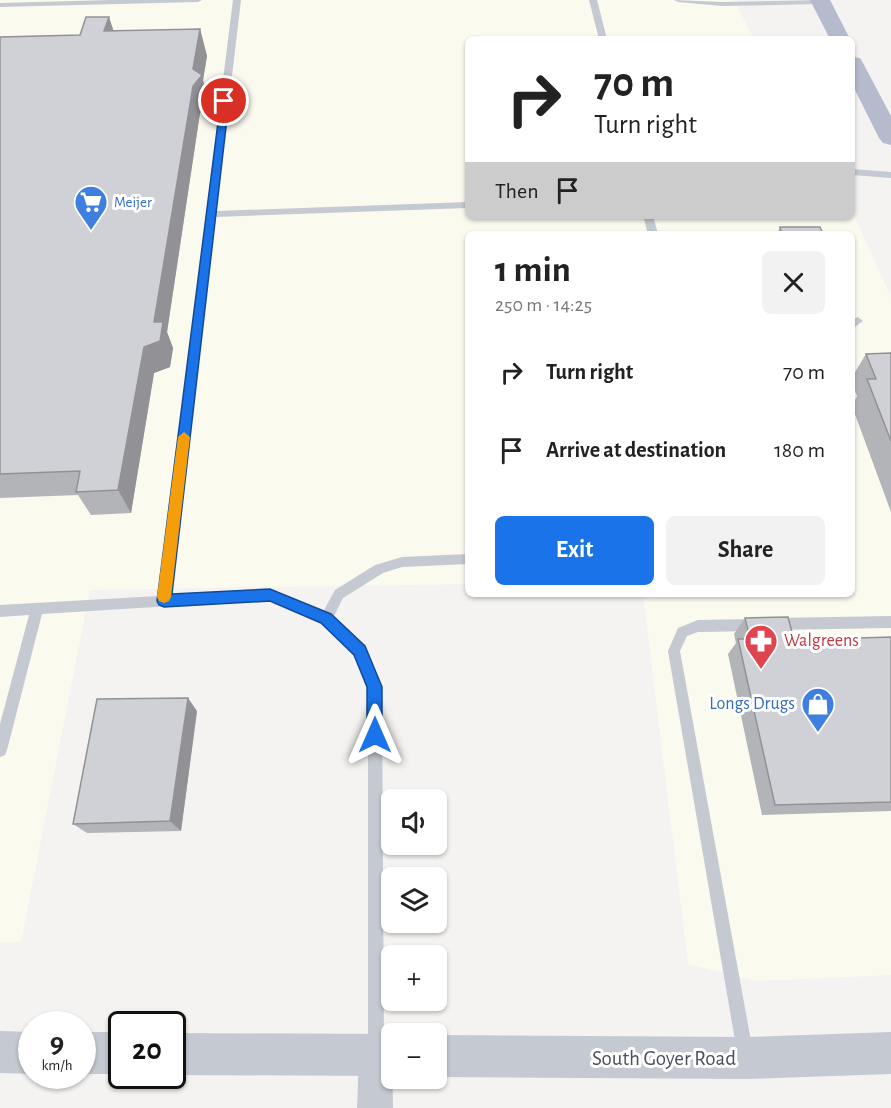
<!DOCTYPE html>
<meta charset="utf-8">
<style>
body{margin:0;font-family:"Alegreya Sans",sans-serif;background:#f2f2f2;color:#222;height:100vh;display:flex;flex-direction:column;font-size:22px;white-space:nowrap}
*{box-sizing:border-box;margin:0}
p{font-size:20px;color:#767676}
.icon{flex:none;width:33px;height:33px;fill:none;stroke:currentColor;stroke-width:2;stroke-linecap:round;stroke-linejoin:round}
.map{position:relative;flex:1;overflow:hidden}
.details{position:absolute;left:465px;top:231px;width:390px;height:366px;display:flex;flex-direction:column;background:#fff;border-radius:9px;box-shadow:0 2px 4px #0004}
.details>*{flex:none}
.top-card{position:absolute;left:465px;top:36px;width:390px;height:183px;border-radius:9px;box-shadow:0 2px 4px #0004;background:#fff;color:#222;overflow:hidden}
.fabs{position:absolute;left:381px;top:789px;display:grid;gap:12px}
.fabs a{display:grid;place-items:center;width:66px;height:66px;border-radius:9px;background:#fff;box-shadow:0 2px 4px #0004;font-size:30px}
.speed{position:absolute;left:18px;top:1011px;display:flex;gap:12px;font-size:30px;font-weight:700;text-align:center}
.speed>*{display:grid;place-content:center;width:78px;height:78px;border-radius:50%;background:#fff;box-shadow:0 2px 4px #0004;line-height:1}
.speed small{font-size:15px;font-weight:400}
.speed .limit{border:3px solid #111;border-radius:9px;background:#fff;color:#111}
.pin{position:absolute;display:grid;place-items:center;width:51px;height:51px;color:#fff;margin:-26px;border:3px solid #fff;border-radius:50%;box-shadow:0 2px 6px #0007}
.me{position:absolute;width:66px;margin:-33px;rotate:0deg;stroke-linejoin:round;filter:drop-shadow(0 0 4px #0008)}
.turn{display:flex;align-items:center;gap:21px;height:126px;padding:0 30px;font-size:27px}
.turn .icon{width:78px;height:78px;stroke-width:2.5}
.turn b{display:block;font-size:42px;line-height:51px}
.then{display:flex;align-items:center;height:57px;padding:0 30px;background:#0003;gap:12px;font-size:22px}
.round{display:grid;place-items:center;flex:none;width:63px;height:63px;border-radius:9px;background:#f2f2f2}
.headline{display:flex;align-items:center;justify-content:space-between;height:102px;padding:0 30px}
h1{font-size:36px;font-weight:700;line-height:45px}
.cta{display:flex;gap:12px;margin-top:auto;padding:12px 30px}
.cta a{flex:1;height:69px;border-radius:9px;background:#1a73e8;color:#fff;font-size:24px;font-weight:700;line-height:69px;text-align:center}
.cta a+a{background:#f2f2f2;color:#222}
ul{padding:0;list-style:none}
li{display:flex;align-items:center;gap:18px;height:78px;padding:0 30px}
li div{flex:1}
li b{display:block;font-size:22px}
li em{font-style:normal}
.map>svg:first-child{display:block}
</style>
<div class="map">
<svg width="891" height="1108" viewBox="0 0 891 1108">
<rect width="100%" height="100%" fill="#f4f3f2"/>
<path fill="#fbfaef" d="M0,0H734L754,39H468V216H852V211L891,297V975L756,981L688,964L643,594H852V234H468V584L90,590L21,942L0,943Z"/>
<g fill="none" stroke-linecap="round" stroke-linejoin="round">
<path fill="#c5c9d1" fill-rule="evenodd" d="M111,0H202L198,2L0,7V3Z
M233,0H241L216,211L468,202V208L215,217L171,595L270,590L323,612L335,590L375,565L402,557L468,554V564L402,567L383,573L343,598L333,618L364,647L382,687L384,1049L382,1055L376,1057L370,1055L368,1049V687L354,655L322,623L269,600L42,614L7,750L5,755L0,757V724L29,615L0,617V605L158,596Z
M589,0H597L607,39H599Z
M674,0L722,2L821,0L824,2L820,4L722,6L678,2Z
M852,169L891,172V178L852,175Z
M643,216H653L658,234H648Z
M858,317L863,321L852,329V320Z
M891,616V628L775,630L771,628L769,624L771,620L775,618Z
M755,619L759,621L761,625L759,629L755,631L698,632L687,636L680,651L753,1052L751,1058L745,1060L739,1058L737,1052L668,651L678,628L698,620Z"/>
<path fill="#c5c9d1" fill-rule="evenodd" d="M376,1038L388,1043L392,1051L393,1108H357L359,1055L364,1043Z"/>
<path fill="#c5c9d1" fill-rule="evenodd" d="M0,1031L32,1032V1074L0,1073Z
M82,1032H122V1074H82Z
M891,1032V1074L746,1079L436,1077V1035L746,1037Z
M172,1033L392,1034V1076L172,1075Z"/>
<path fill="#b5bbcd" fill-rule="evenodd" d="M810,0H830L850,39H830Z
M852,57L860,58L863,63L891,116V145L883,143L879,138L852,84Z"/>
</g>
<path fill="#b3b4b8" d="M200,29L207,56L203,80L208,102L200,113L167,332L173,348L170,367L154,373L131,513L91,515L78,495L0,498V37L80,35L113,31Z
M780,227L823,234H777Z
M891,353V512L852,406L857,396L852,383V377L866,354Z
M745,618L794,640L891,637V811L762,815L728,654L736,643L734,634Z
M197,711L181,831L87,833L73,824Z"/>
<path fill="#929296" d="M109,17L118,44L104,31Z
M200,29L207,56L203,80L208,102L200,113L167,332L173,348L170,367L154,373L131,513L118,490L144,347L154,322L193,69Z
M188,698L197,711L181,831L170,821Z"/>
<path fill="#d0d1d6" stroke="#929296" stroke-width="1.5" d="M86,17H109L104,31L200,29L193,69L202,75L193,86L154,322H163L160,341L144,347L118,490L76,492L80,471L0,474V37L80,35Z
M780,227H820L823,234H782Z
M891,353V441L867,379H876L866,354Z
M788,617L794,640L891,637V802L775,805L738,639H750L745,618Z
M188,698L170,821L73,824L97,699Z"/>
<path fill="#1a73e8" stroke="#114b97" stroke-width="1.5" d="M221,99L229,101L172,594L270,589L331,614L365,646L382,687V735L380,740L375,742L369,740L367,735V687L354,655L321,623L270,601L164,607L159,605L157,601Z"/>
<path fill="#f59e0b" d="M184,432L190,437L171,597L169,601L164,603L159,601L157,597L178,437Z"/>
<defs>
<symbol id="supermarket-pin" viewBox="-11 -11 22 30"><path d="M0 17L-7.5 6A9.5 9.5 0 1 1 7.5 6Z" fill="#3f7fe0" stroke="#fff"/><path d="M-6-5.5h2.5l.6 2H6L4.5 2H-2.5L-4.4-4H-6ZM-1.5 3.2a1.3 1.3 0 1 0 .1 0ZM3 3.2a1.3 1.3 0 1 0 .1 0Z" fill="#fff"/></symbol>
<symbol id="pharmacy-pin" viewBox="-11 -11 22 30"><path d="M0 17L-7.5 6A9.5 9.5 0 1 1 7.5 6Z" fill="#e0444e" stroke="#fff"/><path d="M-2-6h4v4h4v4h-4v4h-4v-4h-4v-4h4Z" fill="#fff"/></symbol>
<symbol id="shop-pin" viewBox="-11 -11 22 30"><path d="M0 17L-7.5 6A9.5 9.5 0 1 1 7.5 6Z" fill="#3f7fe0" stroke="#fff"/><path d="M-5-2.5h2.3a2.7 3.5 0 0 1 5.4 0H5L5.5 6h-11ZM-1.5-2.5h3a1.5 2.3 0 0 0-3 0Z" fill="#fff"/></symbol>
</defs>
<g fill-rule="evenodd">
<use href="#supermarket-pin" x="72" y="183" width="38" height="52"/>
<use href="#pharmacy-pin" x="742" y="622" width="38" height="52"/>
<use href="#shop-pin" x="799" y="685" width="38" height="52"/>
</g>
<g text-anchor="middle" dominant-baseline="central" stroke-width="6" stroke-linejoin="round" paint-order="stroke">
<g font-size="15" fill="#366cbe" stroke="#fff" text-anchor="start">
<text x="114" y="202">Meijer</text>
</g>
<g font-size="18" fill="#be3a42" stroke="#fff" text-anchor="start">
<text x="784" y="641">Walgreens</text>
</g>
<g font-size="18" fill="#366cbe" stroke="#fff" text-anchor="end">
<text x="795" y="704">Longs Drugs</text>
</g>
<g font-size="21" fill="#4c515d" stroke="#fff">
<text x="664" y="1058">South Goyer Road</text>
</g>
</g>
</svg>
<div class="fabs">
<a><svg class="icon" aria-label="sound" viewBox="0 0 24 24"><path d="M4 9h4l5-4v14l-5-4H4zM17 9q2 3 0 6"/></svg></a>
<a><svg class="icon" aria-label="layers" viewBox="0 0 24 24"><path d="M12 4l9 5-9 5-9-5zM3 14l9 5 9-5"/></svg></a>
<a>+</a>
<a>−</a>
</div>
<div class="speed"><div>9<small>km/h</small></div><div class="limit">20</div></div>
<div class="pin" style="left:224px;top:101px;background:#d93025"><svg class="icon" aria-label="arrive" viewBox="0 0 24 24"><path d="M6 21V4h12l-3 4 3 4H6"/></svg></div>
<svg class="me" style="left:375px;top:735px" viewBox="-20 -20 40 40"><path d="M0-17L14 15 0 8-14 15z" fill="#1a73e8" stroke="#fff" stroke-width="4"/></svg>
<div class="top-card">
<div class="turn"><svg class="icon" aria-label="right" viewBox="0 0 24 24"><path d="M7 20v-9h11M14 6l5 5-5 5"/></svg><div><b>70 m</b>Turn right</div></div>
<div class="then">Then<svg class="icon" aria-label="arrive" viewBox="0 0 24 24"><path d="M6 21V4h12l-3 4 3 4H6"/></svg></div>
</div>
<section class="details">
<div class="headline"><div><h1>1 min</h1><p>250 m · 14:25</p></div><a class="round"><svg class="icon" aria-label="close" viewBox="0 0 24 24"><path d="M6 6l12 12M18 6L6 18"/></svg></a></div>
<ul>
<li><svg class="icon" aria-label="right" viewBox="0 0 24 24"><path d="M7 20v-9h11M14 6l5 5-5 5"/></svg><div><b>Turn right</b></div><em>70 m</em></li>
<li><svg class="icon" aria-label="arrive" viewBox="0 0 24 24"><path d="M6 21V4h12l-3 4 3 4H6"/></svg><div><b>Arrive at destination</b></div><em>180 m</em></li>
</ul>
<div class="cta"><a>Exit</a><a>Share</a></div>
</section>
</div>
